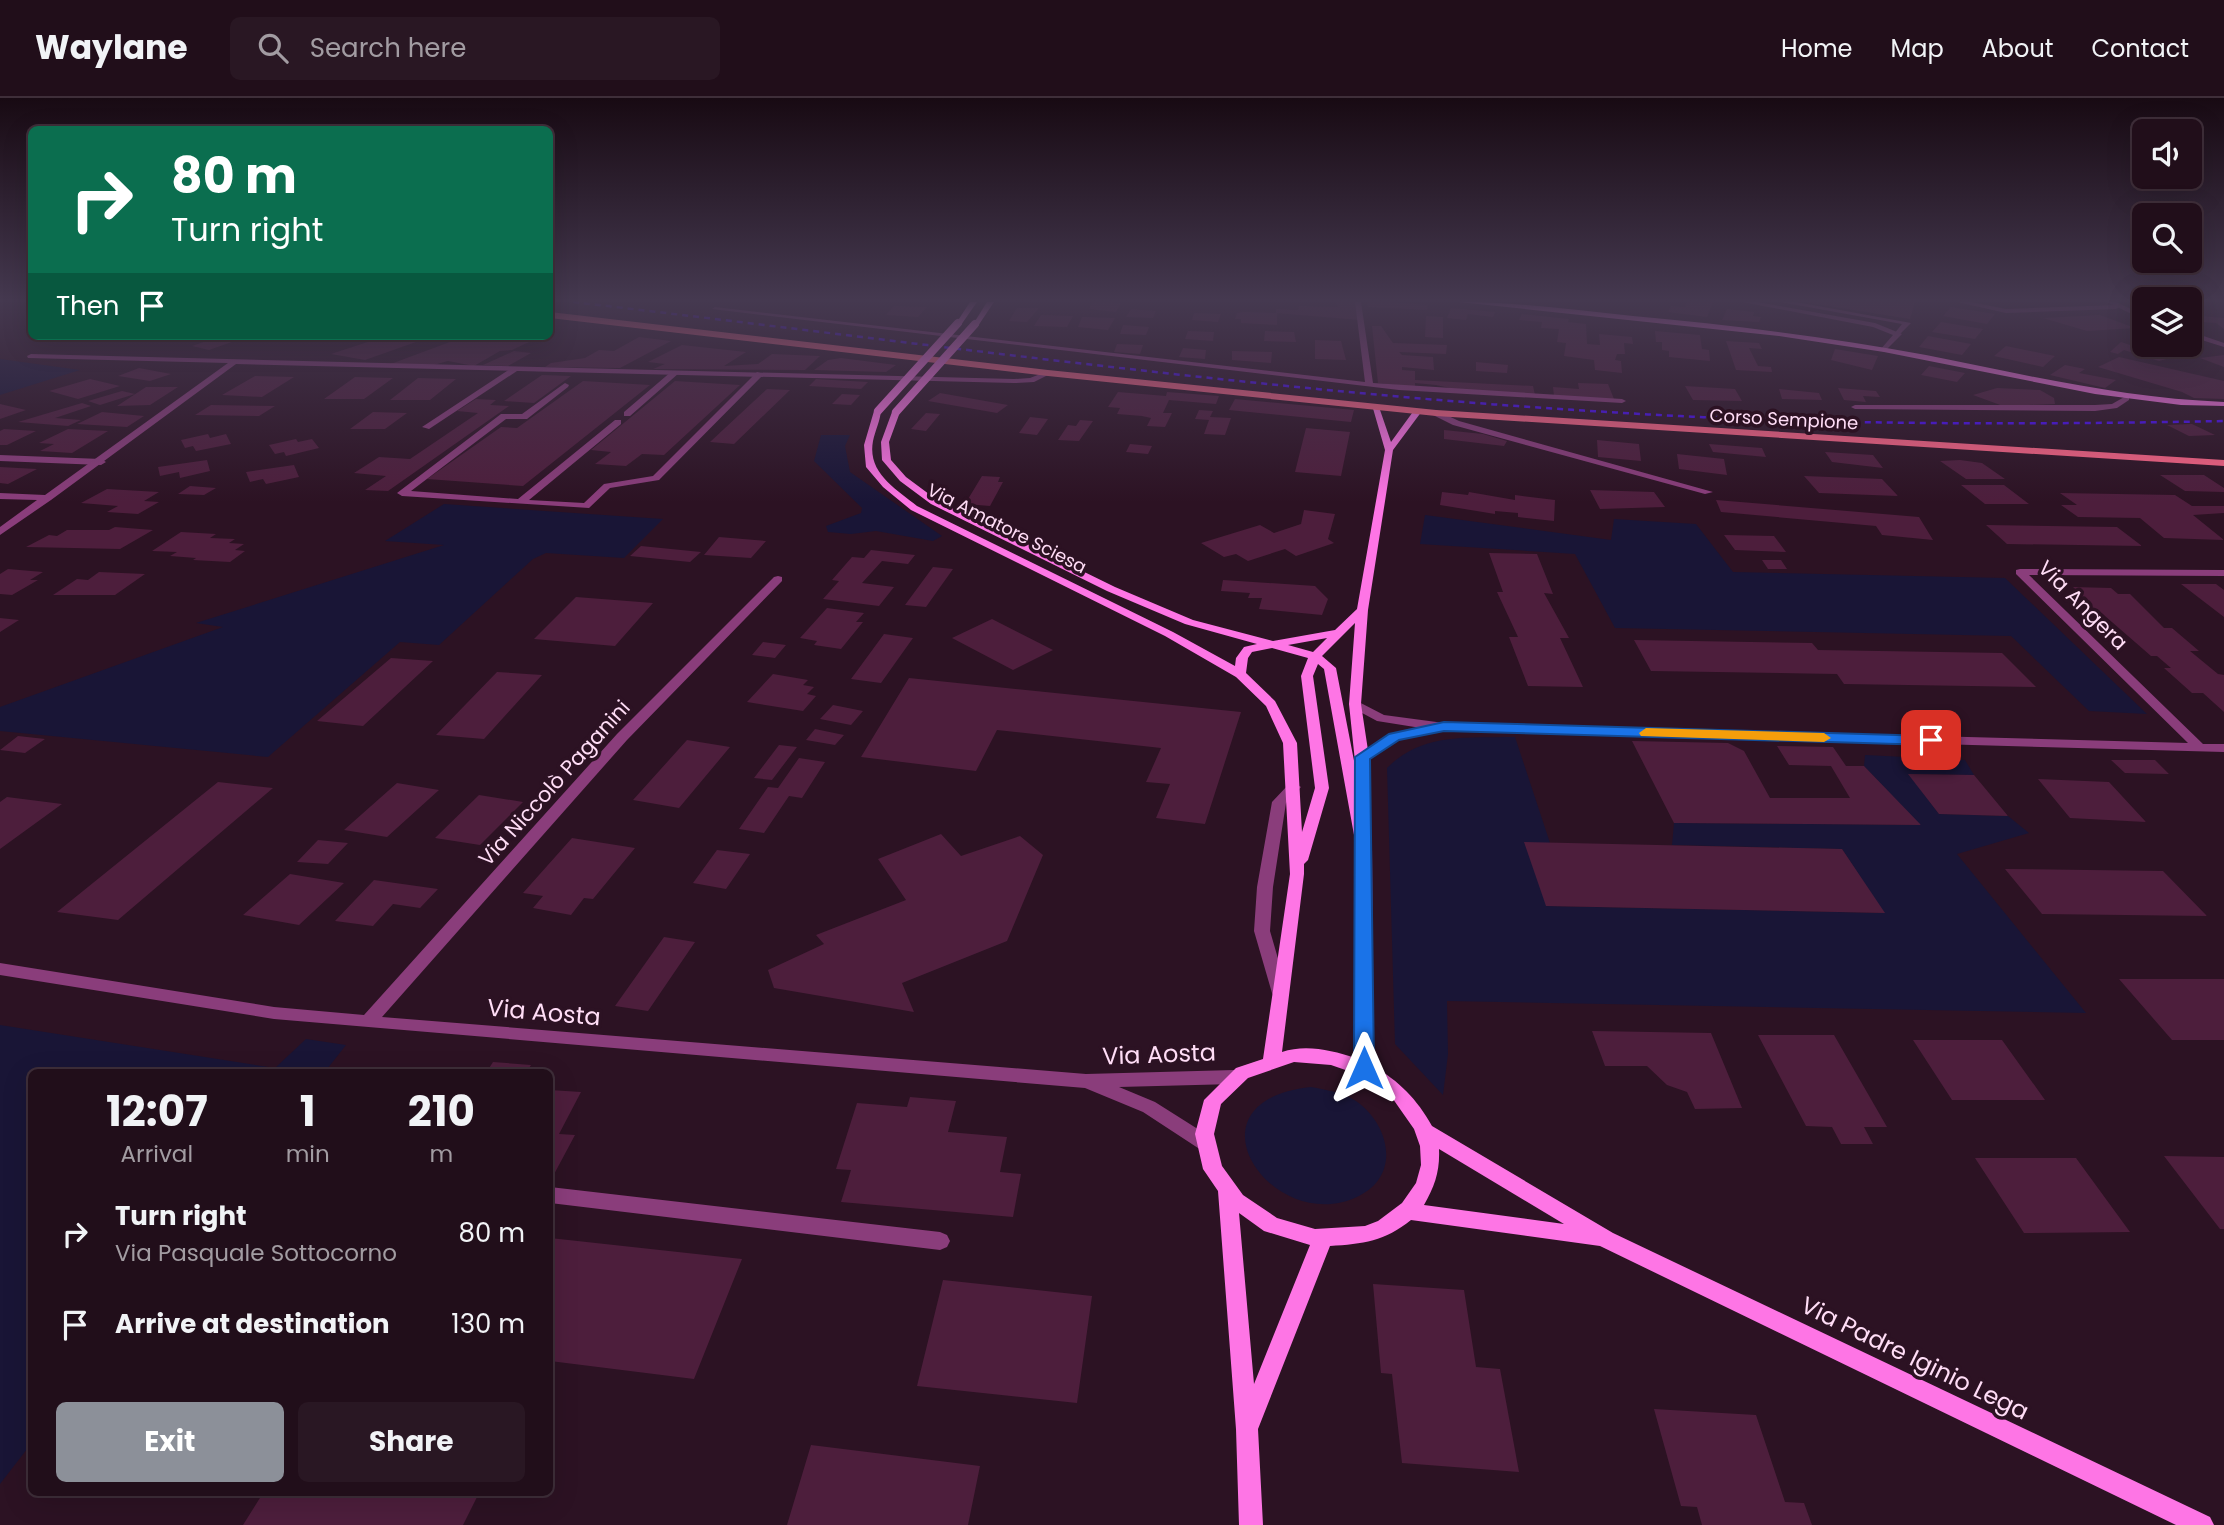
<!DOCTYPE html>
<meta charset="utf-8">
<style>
body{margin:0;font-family:Poppins,sans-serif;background:#291723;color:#f1f3f6;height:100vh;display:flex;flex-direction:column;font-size:26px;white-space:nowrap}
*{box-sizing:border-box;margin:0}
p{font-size:23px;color:#a29ca2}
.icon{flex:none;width:38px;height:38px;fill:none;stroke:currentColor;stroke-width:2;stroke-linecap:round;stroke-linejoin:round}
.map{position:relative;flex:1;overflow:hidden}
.panel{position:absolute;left:28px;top:971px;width:525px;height:427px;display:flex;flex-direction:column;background:#210e1a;border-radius:10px;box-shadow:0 7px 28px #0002,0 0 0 2px #3e2e39}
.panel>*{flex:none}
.hud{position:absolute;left:28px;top:28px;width:525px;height:214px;border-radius:10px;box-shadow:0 7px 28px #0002,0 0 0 2px #3e2e39;background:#0b6e4f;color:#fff;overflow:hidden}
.buttons{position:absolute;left:2132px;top:21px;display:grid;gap:14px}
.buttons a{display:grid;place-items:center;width:70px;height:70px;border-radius:10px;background:#210e1a;box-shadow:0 7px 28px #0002,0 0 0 2px #3e2e39;font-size:35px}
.pin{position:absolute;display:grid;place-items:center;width:60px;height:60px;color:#fff;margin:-30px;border-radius:14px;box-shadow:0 4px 10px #0006}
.me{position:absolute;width:77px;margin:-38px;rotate:0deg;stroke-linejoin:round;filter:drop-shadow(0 0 5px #0008)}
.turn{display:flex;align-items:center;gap:24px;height:147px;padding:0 28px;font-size:32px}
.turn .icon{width:91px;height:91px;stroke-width:2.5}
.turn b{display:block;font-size:49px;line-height:60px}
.then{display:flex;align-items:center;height:66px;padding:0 28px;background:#0003;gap:14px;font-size:26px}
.eta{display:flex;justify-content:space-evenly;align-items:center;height:119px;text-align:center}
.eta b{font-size:42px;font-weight:700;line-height:49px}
.action{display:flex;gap:14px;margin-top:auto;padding:14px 28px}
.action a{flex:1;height:80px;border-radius:10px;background:#8c9099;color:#fff;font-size:28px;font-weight:700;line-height:80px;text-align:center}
.action a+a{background:#291723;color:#f1f3f6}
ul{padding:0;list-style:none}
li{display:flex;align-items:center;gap:21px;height:91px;padding:0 28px}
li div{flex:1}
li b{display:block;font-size:26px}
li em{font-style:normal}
header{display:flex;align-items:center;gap:42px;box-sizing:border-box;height:98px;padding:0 35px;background:#210e1a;border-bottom:2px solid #3e2e39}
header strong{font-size:33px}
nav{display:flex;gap:38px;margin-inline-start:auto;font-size:24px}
.search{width:490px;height:63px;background:#291723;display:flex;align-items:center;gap:18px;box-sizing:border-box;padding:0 24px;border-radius:10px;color:#a29ca2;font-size:26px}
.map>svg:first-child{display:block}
</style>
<header>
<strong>Waylane</strong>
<div class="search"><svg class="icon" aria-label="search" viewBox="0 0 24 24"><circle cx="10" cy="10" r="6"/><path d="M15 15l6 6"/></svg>Search here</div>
<nav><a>Home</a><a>Map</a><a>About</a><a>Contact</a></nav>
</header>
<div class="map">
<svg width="2224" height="1427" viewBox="0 0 2224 1427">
<rect width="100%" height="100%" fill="#2c1223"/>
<path fill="#191536" d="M0,261L80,272L0,297Z
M821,337H850L845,348L850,374L942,438L933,443L876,433L851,436L828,434L826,428L861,415L862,410L814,363Z
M444,406L663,421L624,460L546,455L533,461L439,547L400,544L268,659L0,633V609L223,529L196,525L444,447L385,443Z
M1425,417L1611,442L1614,421L1696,426L1733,474L2005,480L2147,616L2089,613L2011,538L1615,530L1575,456L1420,446Z
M1515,639L1550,745L1546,808L1884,815L1842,751L1672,747L1674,725L1920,727L1864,668L1865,657L1965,662L1974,677L1909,676L1939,716L2008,718L2029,735L1957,756L2086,915L1447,903L1448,956L1443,997L1395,946L1387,670C1422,634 1469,640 1515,639Z
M0,927L275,970L306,941L346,947L324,975H32L31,1346L0,1386Z
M1311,989C1326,992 1343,994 1356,1003C1390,1027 1401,1077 1359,1098C1273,1141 1178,1003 1311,989Z"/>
<path fill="#4d1e3c" d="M1092,204H1110L1121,205L1116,214L1089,211Z
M1335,204H1356L1360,222L1276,215V211L1298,212L1299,208L1338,209Z
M1367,204H1391L1428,207L1427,212L1368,209Z
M1687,204H1713L1707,219L1668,214L1671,208L1685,209Z
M1804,204H1915L1910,221Z
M894,208L927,209L918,219L886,217Z
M1951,209L1995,216L1987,226L1943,218Z
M1017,210H1039L1027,224L1009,223Z
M1451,210L1495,214L1493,219L1468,216L1466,222L1447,220Z
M1131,211L1156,213L1153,220L1126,219Z
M1727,211L1754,214L1753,218L1761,219L1759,224L1722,222Z
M1244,214L1277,215V227L1241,225V221H1235L1237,215Z
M1194,215L1221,216L1218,224L1192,222Z
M1522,216L1569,221L1568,224L1586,226L1587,246L1600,247L1599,236L1632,239L1633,246L1624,245L1625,256H1617L1615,262L1621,263L1622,275L1595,272L1594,262L1564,258L1566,245L1557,244L1559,231L1541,230L1542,224L1519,222Z
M1041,217L1073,218L1067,229L1034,228Z
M2100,217L2135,230L2087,233L2043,220Z
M2189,217L2224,220V231L2216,225L2189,223Z
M1426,218L1443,219V240L1425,239Z
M1082,219H1085L1115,220L1108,232L1078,229Z
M1941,224L1983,231L1975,241L1932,234Z
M1123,227L1149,229L1146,237L1120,236Z
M1372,228H1381L1393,245L1447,247L1446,256L1399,254L1402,257L1433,259L1434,272L1402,269V272L1415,273V282L1533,288L1535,297L1459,292L1436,287L1415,285V289L1378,285Z
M1188,233L1214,234L1213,243L1185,241Z
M1265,233L1294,234L1296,244L1264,243Z
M1655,233L1700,237L1702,251L1709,252L1710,263L1669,259V253L1662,252V244H1656Z
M221,238L243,240L209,252L192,248Z
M386,238H433L365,262L331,256Z
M466,238H542L512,252L500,253L474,268L448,263L430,268L388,267Z
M1928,238L1971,246L1962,257L1919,249Z
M639,239L671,243L620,270L545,269L551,265L585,260L599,252L614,253Z
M1315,242L1341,243L1346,262L1315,261Z
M1726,243L1759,245L1762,251L1749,250L1758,268L1771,269L1772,274L1736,272Z
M2121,244L2170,260L2159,263L2124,252L2118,256L2110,254Z
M1117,246L1143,247L1140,256L1114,254Z
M682,247L746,254L724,268L758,266L772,256L820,258L805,272L653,271L665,266L648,264Z
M2006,248L2055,258L2043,269L1994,258Z
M1183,250L1206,252L1205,261L1179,259Z
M1835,251L1878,258L1872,272L1831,262Z
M514,253L531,255L508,268L483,267Z
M1232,253L1272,254L1271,265L1232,262Z
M2224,257V269L2200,260Z
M2119,259L2224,283V301L2194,300L2182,294L2098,269Z
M841,260L896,267L886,274L814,272L828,262Z
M1476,264L1508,267L1507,275L1476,273Z
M2065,267L2085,271L2079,275L2116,282L2105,290L2050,277Z
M1929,268L1965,275L1957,284L1921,277Z
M139,270L171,276L150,283L118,278Z
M542,277L571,278L534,305L504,303Z
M255,278L294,279L262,299L222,297Z
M355,279L393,280L364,301H324Z
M418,280L456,281L430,302H390Z
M90,281L120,288L78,301L49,293Z
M816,281L868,284L861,291L809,288Z
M583,283L650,287L523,388L427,381L501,329L517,330Z
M675,283L740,287L664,357L642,356L626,368L595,366L611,354L591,352Z
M1578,285L1608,286L1614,301L1554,298L1553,289L1579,291Z
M1685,288L1735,291L1742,303L1693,302Z
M146,289H178L150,307L117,308Z
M1838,290L1876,293L1880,299L1863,298L1866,304L1844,302Z
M1997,290L2040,292L2054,300L2055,306L2003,308L1973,297Z
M767,291L790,292L734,346L710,344Z
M1779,291L1819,295L1822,302L1782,301Z
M122,293L135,296L100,307L88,303Z
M1118,294L1166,298L1167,294L1219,298L1216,306L1169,302L1163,315H1172L1165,329L1147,328L1151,320L1142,318L1117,316L1120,310L1108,309Z
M940,295L1008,307L997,315L928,303Z
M842,296L860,297L851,307L832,306Z
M476,301L496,302L490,307L509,308L388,393L365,392L386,378L354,375L379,359L410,361L478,315L457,313Z
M1235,301L1354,312L1351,324L1229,312Z
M82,305L91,308L55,320L81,322L68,328L18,324Z
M0,306L26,312L0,321Z
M211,307L275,308L259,318L195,317Z
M1199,312L1213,313L1210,319L1231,320L1225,337L1204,336L1209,322L1195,321Z
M102,314L144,318L127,329L77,326Z
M373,314L407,315L385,331H350Z
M926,315L940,316L926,333L911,331Z
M1030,319L1048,321L1037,337L1019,335Z
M1080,322L1093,323L1079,343L1058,342L1068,327L1076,328Z
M2192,326L2215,337L2189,338L2167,327Z
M1306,330L1350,334L1341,378L1295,374Z
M4,331L36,333L7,347H0V333Z
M68,331L108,333L72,355L40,353L54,346L39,345Z
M1444,332L1483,336L1507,343L1504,348L1444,341Z
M208,336L210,340L226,336L231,346L196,353L193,348L185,350L181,342Z
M296,341L298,344L312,341L319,350L286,358L284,354L275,356L269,347Z
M1597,342L1639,346L1641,363L1598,359Z
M1130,346L1152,348L1148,356L1126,354Z
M1709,346L1762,350L1766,359L1713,354Z
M1825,354L1873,357L1883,370L1832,364Z
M1677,356L1724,361L1727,377L1679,371Z
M207,362L210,373L180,380L179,374L160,378L158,369Z
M1960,362L1982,365L2005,381H1966L1940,363Z
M294,367L299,379L266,386L263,381L250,384L246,374Z
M0,369L37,371L8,386L0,385Z
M2160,377H2204L2224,390V394L2185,393Z
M982,378L1000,379L998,384H1003L990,408L965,406Z
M1804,378L1882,381L1898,398L1819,395Z
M1961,387H2004L2029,406H1985Z
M190,388L216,390L204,397L178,396Z
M107,391L159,394L144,403L159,404L138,416L107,414L118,408L81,405Z
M1590,392L1654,394L1665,409L1600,411Z
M1442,394L1468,397L1469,394L1515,402V397L1555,402L1554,423L1518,419V415L1495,413V416L1440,407Z
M2060,395L2175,397L2192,408H2224V415L2193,417L2224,442L2164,440L2140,420L2078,419L2061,407H2077Z
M1716,402L1919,419L1933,442L1882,437L1876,428L1721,414Z
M1304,412L1335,416L1328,441L1334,445L1296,458L1285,451L1248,463L1236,456L1224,459L1201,445L1260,427L1274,435L1301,426Z
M1986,427L2117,429L2142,448L2007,446Z
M115,429L153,432L120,451L26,449L49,437L57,438L67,432H109Z
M181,434L216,436L210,440L235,441L229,445L244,446L235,452L245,453L230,464L193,462L196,460L170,458L177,454L152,453Z
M1724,437L1774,438L1786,454L1735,452Z
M719,439L766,443L751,460L704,457Z
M641,448L701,454L690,464L630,458Z
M871,452L915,457L908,466L882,463L862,485L894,489L879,508L823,501L839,483L832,482L852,459L864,460Z
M1489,455L1537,456L1553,496L1544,495L1569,540H1560L1583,589L1528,588L1509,539H1518L1497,494H1503Z
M1762,462H1781L1787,471H1768Z
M933,469L953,471L926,509L905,507Z
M8,471L43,474L30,482H38L12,497L0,496V476Z
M99,474L145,476L115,497H53L77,481L88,482Z
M1223,482L1315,488L1328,501L1322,517L1259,511L1262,500H1248L1250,495L1221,493Z
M2181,486H2216L2224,492V519Z
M2073,489L2111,490L2118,496H2130L2164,530H2172L2199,553H2190L2218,576L2224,577V614L2203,595H2192L2164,570H2171L2157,558H2151L2097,511L2088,510L2072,495L2081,496Z
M576,499L653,505L615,548L534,541Z
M827,510L864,515L856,524H863L841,551L814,547L817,543L800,540Z
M0,520L19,522L0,534Z
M992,521L1053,552L1013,572L952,540Z
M884,536L913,540L881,585L851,581Z
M1634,542L1812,545L1818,552L2002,555L2036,589L1844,586L1837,576L1651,573Z
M763,544L786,547L775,560L752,557Z
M391,560L433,563L363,628L317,623Z
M497,574L542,577L484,641L436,637Z
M773,576L808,582L803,587L814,589L807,596L816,598L803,613L747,604Z
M909,580L1241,614L1205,726L1156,720L1170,686L1146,684L1161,650L997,632L976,673L861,659Z
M833,607L863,613L851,627L820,621Z
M815,631L844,637L835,647L806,642Z
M18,638L45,641L25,655L0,652Z
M687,642L730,649L679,710L633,702Z
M1632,643L1728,645L1744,653L1770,700H1850L1831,668L1789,667L1777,648L1833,649L1846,668H1864L1921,727L1674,725Z
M779,647L797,649L772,682L754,680Z
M799,660L825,664L802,700L789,698L764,735L739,731L768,689L778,690Z
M2111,662H2155L2169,676L2125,675Z
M1908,676L1974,677L2008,718L1939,716Z
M2038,681L2109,684L2146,724L2070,720Z
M218,684L273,690L118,822L57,814Z
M397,685L439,692L387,739L344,732Z
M479,697L523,704L480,747L435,740Z
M7,699L62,706L0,751V704Z
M941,736L961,758L1020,738L1043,757L1007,843L902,885L914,914L774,890L768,872L824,846L816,837L906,802L878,761Z
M572,740L635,750L593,801L584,800L571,817L533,810L543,798L523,795Z
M318,742L348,745L328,766L297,764Z
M1524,744L1842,751L1885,815L1546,808Z
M717,752L750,756L726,791L693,785Z
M2005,771L2163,773L2207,818L2042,816Z
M290,776L344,785L299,827L243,817Z
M374,782L438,791L420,810L393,806L373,828L335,823Z
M664,839L695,844L648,913L615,908Z
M2119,881H2224V942H2172Z
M1592,933L1711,935L1742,1010L1695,1011L1687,994L1667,987L1647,968H1605Z
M1758,937H1834L1887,1029H1864L1873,1046H1841L1832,1029L1806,1028Z
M1913,942H2002L2045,1002H1952Z
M493,964L531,967L526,975H486Z
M438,970L475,973L474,975H435Z
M550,992L581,994L559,1036L575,1037L552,1080Z
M910,999L956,1003L948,1034L1007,1039L1000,1074L1021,1076L1013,1119L841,1104L851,1072L836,1071L857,1005L907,1009Z
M2164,1058L2224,1059V1131H2220Z
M1975,1060H2076L2130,1134L2024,1135Z
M550,1140L742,1161L694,1281L550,1263Z
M943,1182L1092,1198L1077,1305L917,1288Z
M1373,1186L1464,1192L1476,1269L1500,1271L1519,1374L1402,1365L1392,1276L1381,1275Z
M1654,1311L1756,1317L1785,1404L1804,1405L1812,1427H1702L1697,1409L1681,1408Z
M811,1347L980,1368L968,1427H787Z
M263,1395H479L463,1427H243Z"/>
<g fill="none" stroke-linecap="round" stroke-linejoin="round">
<path fill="#8a3d7b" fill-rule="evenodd" d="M1780,204H1796L1911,225L1898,238L1894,236L1902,226Z
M1957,204H1971L2006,211L2116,207L2119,209L2116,211L2006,215Z
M513,269L520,271L429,331L422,329Z
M672,273L679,275L630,318H624V314Z
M757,274L764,276L659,382L610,390L589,410L402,398L397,395L501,316H522L565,285L569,287L568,289L527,321H506L411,393L518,401L615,322H621V326L529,402L584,405L604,386L653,378Z
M2126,298H2129V302L2117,310L2095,313L1855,311L1851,309L1855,307H2095L2112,306Z
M0,357L101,361L106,364L101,367L0,363Z
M1294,685L1301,689L1286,705L1273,789L1270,833L1288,895L1286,899L1280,901L1274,899L1272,895L1254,833L1257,789L1272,704L1289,686Z
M550,1089L940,1134L947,1137L950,1143L947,1149L940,1152L550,1105Z"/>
<path fill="#8a3d7b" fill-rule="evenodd" d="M1355,204H1361L1373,285L1622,301L1626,303L1622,305L1399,292L712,211L715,209L1365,284Z
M1742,204H1757L1875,225L1902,236L1884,254L1880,252L1893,237L1873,229Z
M2107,204H2116L2144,217V222Z
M2189,233L2224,245V249L2189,238Z
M31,256L1014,281L1030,280L1048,273L1052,275L1034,284L1014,285L236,266L51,402L0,437V429L37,402L0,401V395L45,397L228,265L28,260L27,258Z
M1436,312L1459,323L1713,394L1705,396L1453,327L1433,317V313Z
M2020,471L2224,472V478L2029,477L2203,646H2224V654L1438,632L1398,642L1367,662L1362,663L1355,659L1389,636L1421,630L1377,623L1351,609L1349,606L1351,603L1355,602L1384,617L1444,625L2188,645L2016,476V472Z
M778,478L782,479V483L627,642L382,919L1086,976L1234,972L1240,974L1243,979L1240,984L1234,986L1119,989L1155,1004L1212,1040L1214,1045L1212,1050L1205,1053L1198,1050L1143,1014L1085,990L274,921L0,877V865L274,909L364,917L617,636L774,479Z"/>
<path fill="#fe75e5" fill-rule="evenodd" d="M970,204H977L961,227H955Z
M987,204H994L978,228H972Z
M1459,204C1517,204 1575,212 1633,218C1731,227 1829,239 1926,257C2026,277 2122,300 2224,304V308L2181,307L2095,296L1884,254L1779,238Z
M1372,307L1379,309L1391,344L1415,311L1422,313L1393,352L1368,512L1361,606L1369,659L1371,712L1364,716L1372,750L1373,968C1399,983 1417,1001 1432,1028L1613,1135L2210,1419L2214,1427H2176L1600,1148L1411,1122C1385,1143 1363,1146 1330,1148L1258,1331L1263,1427H1239L1236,1331L1218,1093L1203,1071L1195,1036L1204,1002L1236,970L1263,961L1290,776L1283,645L1266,608L1236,579L1165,538L911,412L883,389L866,369L864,347L874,313L881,311C881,321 875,333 873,343C867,375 896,391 917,408L1173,534L1235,568L1236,560L1244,549L1257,546L1185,526L1107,493L931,406L900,383L882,362L881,344L892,314L896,311L900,314L889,344L891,362L906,379L937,402L1115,489L1193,522L1273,543L1335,532L1357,511L1385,352ZM1355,525L1349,606L1356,673L1336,570L1322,558ZM1327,540L1313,554L1288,547ZM1272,550L1308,560L1301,578L1315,690L1302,734L1297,645L1275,603L1246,575L1248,560L1252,554ZM1318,566L1324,571L1358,759L1355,960C1332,952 1305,946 1282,954L1304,776V766L1308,762L1329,690L1313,578ZM1294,964L1331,967L1360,977L1393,1001L1414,1031L1420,1048L1421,1067L1416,1085L1402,1105L1378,1123L1365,1128L1315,1131L1277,1120L1243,1097L1222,1068L1214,1036L1221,1006L1248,980ZM1439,1051L1564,1126L1424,1107C1435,1088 1440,1073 1439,1051ZM1239,1115L1264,1133L1310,1147L1254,1286Z"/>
<path fill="#fe6586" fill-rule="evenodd" d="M550,214L1048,272L1436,312L2224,362V368L1436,318L1048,278L550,220Z"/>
<path stroke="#490afd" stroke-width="2.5" stroke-dasharray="6 5" stroke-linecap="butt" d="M573,204C917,244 1262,294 1608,314C1813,327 2019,327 2224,323"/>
<path stroke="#fe75e5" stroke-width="8" d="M878,313L958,225
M896,314L975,226"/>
</g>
<linearGradient id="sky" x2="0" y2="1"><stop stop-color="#180a13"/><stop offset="0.5" stop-color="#453950"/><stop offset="1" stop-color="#453950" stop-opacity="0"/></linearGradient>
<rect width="2224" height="404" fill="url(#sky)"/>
<path fill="#1a73e8" stroke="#114b97" stroke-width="2" d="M1444,624L1931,638L1938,642L1931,647L1444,633L1399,642L1370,661L1374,970L1371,976H1357L1354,970L1355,659L1389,636Z"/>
<path fill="#f59e0b" d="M1646,630L1824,635L1831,640L1824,644L1641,638L1639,635Z"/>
<g text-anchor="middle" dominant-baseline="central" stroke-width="7" stroke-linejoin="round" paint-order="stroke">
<g font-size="18" fill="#ffddf6" stroke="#2c1223">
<text transform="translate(1784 321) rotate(3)">Corso Sempione</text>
<text transform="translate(1007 430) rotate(27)">Via Amatore Sciesa</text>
</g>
<g font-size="21" fill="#ffddf6" stroke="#2c1223">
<text transform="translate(2083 507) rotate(45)">Via Angera</text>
<text transform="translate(554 685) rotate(-48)">Via Niccolò Paganini</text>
</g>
<g font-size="24" fill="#ffddf6" stroke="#2c1223">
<text transform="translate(544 914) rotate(5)">Via Aosta</text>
<text transform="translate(1159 956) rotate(-2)">Via Aosta</text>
<text transform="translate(1915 1260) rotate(26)">Via Padre Iginio Lega</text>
</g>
</g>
</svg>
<div class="buttons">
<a><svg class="icon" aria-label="sound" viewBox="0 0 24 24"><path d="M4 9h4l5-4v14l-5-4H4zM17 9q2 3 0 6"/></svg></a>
<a><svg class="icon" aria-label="search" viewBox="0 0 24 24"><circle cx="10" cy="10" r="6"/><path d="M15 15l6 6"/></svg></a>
<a><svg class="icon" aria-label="layers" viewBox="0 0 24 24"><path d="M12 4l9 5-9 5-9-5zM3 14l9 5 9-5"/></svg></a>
</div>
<div class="pin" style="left:1931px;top:642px;background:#d93025"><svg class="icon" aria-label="arrive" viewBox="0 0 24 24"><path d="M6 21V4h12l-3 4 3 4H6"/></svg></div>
<svg class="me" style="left:1364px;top:970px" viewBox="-20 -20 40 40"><path d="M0-17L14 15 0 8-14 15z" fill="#1a73e8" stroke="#fff" stroke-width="4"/></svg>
<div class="hud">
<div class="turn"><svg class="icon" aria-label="right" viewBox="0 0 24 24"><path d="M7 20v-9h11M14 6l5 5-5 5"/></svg><div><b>80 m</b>Turn right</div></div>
<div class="then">Then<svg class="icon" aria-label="arrive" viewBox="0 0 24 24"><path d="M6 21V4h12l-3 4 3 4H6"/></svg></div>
</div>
<section class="panel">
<div class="eta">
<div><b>12:07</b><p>Arrival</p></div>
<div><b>1</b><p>min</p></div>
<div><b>210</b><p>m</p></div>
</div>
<ul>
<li><svg class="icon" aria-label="right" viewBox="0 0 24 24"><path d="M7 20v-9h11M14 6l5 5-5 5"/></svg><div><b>Turn right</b><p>Via Pasquale Sottocorno</p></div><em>80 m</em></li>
<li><svg class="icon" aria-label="arrive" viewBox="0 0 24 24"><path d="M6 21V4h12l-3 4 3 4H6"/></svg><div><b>Arrive at destination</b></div><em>130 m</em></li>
</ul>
<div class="action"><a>Exit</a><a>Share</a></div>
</section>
</div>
